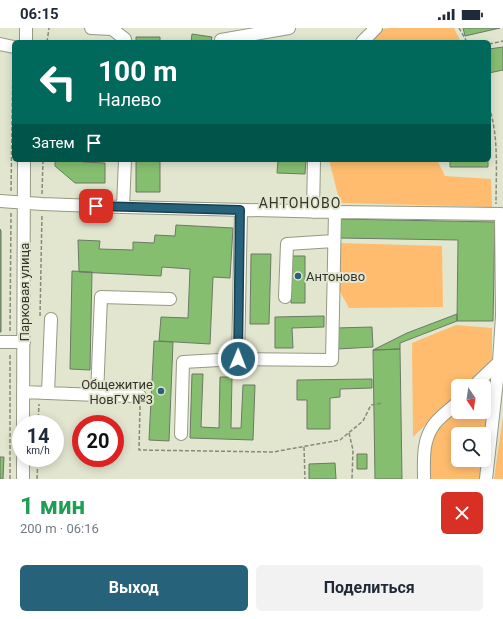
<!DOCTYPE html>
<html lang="ru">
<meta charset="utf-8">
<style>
body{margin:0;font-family:Roboto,sans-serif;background:#f2f2f3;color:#1f2937;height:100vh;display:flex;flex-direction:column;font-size:15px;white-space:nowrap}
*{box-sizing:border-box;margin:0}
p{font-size:13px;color:#747a83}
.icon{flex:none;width:22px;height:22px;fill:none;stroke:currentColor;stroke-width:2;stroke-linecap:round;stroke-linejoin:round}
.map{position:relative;height:451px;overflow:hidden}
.sheet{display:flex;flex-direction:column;background:#fff;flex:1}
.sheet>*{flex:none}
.hud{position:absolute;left:12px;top:12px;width:479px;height:122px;border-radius:6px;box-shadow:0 2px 10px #0003;background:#00695c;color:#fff;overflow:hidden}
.needle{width:26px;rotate:167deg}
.controls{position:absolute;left:451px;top:351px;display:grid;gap:8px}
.controls a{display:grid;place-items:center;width:40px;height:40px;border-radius:6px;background:#fff;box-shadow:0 2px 10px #0003;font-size:20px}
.speed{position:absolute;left:12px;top:387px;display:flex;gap:8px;font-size:20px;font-weight:700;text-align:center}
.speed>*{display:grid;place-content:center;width:52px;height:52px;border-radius:50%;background:#fff;box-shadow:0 2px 10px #0003;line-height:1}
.speed small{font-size:10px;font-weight:400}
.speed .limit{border:6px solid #d22;background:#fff;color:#111}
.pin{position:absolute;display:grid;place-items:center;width:34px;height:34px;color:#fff;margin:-17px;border-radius:8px;box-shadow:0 2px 6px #0006}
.me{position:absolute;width:44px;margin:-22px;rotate:1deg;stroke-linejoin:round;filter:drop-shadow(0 0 3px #0008)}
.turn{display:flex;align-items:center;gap:14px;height:84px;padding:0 20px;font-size:18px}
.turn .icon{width:52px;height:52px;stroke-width:2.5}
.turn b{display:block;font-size:28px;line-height:34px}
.then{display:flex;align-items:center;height:38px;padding:0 20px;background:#0003;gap:8px;font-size:15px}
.round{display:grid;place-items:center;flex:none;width:42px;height:42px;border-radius:6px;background:#f2f2f3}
.headline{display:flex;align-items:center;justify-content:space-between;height:68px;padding:0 20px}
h1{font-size:24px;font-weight:700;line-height:30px;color:#1e9e55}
.cta{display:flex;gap:8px;margin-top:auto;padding:8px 20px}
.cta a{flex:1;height:46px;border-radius:6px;background:#26627a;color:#fff;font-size:16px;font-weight:700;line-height:46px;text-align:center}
.cta a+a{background:#f2f2f3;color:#1f2937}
.status{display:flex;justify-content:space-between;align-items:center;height:28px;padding:0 20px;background:#fff;direction:ltr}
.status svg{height:11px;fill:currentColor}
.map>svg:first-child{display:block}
</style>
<div class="status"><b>06:15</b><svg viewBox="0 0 49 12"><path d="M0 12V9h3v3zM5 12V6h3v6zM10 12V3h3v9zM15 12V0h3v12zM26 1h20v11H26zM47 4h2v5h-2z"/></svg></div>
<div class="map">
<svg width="503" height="451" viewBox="0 0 503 451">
<rect width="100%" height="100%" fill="#e2e6cf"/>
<path fill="#ffbc6e" d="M391,0H454L461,14H369L382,1Z
M329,132H437L445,148L491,151L492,179L340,175Z
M339,215L442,218L443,279L349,280C346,274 342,268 340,263C336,247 341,231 339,215Z
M456,297L492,300V333L466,358H458V365L413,409L412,315Z
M493,348L484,431V406H458V432H484L482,451H430L429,419L435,404L458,382V384H484V358H483Z
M503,388V451H494Z"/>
<path fill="#86be6f" stroke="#6c7967" d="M463,0H500L465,8Z
M192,6L212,9L211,14H191Z
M136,9H160V14H136Z
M503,19V42L489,45V21Z
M55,132H80L83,134L105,135V155H75L55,138Z
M136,132H160V164H136Z
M278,132H306L305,146L277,145Z
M450,132H488V139H450Z
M339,191L495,194L493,293H457L458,212L339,210Z
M176,197L233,200L230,250L213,249L210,316L159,313L161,289L188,290L190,241L162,239L161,248L79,244L78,212L100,213L99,221L133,222V214L154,215L155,207L175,208Z
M0,201L1,203V304H0Z
M251,226H271L269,296H250Z
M291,228H305V275H291Z
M72,243L92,244L90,342L70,341Z
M457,286V293L400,315V321L373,322L407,305Z
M324,288V299L292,300L293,320H275V289Z
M372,299L373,319L337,321L336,300Z
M154,313L173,314L169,413L149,412Z
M400,321L402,451H375L373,322Z
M192,346H203L201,399L219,400L220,349H232L231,400H241L243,357H255L253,412L190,410Z
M372,351V360L340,361V369L330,370V401H307V372H297V352Z
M357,426H367V441H357Z
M0,429H4L3,451H0Z
M335,435L336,451H309V436Z"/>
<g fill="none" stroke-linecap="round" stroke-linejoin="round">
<defs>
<path id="minor" d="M91,0L112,1L125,11V14
M221,12L289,0
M26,14V0
M362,14L376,0
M0,16L14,19
M0,173L42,176L123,179L335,184L501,186L502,288L499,334L486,451
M123,179L125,132
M313,184L314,132
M285,269L287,216L334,213
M0,314H24
M238,331L332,332L335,184
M474,358L499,334
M23,364L97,367L101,269L170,271
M48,365L51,291
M97,367L140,368
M23,396L24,132
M181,406L183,334L238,331L241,182
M23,451V430
M424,451C424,433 422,414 433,398C439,389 450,382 458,374"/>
</defs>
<use href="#minor" stroke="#969983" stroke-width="14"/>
<path stroke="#878a7a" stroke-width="1.5" stroke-dasharray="4 2" stroke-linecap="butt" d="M459,0L467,14
M47,14L49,0
M489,16L503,13
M489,79C499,108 496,145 496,176
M11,163L13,29
M42,166L43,132
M40,288L42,186
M10,303L11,185
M140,378L139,422L273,424L340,412L363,393L371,377L382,375
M38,396L39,376
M349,405L353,422L352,451
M304,419L305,451
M10,451V325
M37,451L38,430"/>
<use href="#minor" stroke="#fff" stroke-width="12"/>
</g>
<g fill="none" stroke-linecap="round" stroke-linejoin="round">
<defs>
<path id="route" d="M96,178L240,182L238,331"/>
</defs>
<use href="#route" stroke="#19404f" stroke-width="10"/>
<use href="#route" stroke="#26627a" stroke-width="7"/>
</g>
<g fill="#26627a" stroke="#e2e6cf" stroke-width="1.5">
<circle cx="298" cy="248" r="4"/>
<circle cx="161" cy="363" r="4"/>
</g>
<g text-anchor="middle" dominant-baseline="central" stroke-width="4" stroke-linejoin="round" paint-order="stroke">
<g font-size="13" fill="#32342b" stroke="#e2e6cf" text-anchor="start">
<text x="306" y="248">Антоново</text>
<text x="153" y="356" text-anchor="end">Общежитие<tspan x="153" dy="15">НовГУ №3</tspan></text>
</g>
<g font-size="13" fill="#32342b" stroke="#e2e6cf">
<text transform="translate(24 264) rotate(-90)">Парковая улица</text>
</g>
<g font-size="14" letter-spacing="1" fill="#32342b" stroke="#e2e6cf">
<text x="300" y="175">АНТОНОВО</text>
</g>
</g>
</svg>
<div class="controls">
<a><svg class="needle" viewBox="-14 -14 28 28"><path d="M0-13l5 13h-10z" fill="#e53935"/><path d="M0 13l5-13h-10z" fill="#747a83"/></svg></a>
<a><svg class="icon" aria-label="search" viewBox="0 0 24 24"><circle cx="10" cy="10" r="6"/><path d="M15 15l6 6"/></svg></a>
</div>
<div class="speed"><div>14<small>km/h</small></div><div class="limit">20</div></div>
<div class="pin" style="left:96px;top:178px;background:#d93025"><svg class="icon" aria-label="arrive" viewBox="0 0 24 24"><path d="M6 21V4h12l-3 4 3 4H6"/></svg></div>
<svg class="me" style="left:238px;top:331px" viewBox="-20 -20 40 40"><circle r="17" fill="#26627a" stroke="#fff" stroke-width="3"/><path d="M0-11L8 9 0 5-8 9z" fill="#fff"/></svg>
<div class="hud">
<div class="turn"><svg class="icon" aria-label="left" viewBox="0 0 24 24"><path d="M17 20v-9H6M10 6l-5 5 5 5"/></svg><div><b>100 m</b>Налево</div></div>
<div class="then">Затем<svg class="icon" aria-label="arrive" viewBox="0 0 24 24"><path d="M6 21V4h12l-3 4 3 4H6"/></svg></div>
</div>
</div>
<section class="sheet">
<div class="headline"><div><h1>1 мин</h1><p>200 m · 06:16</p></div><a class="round" style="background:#d93025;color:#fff"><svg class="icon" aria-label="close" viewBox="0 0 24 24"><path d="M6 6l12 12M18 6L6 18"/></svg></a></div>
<div class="cta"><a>Выход</a><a>Поделиться</a></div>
</section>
